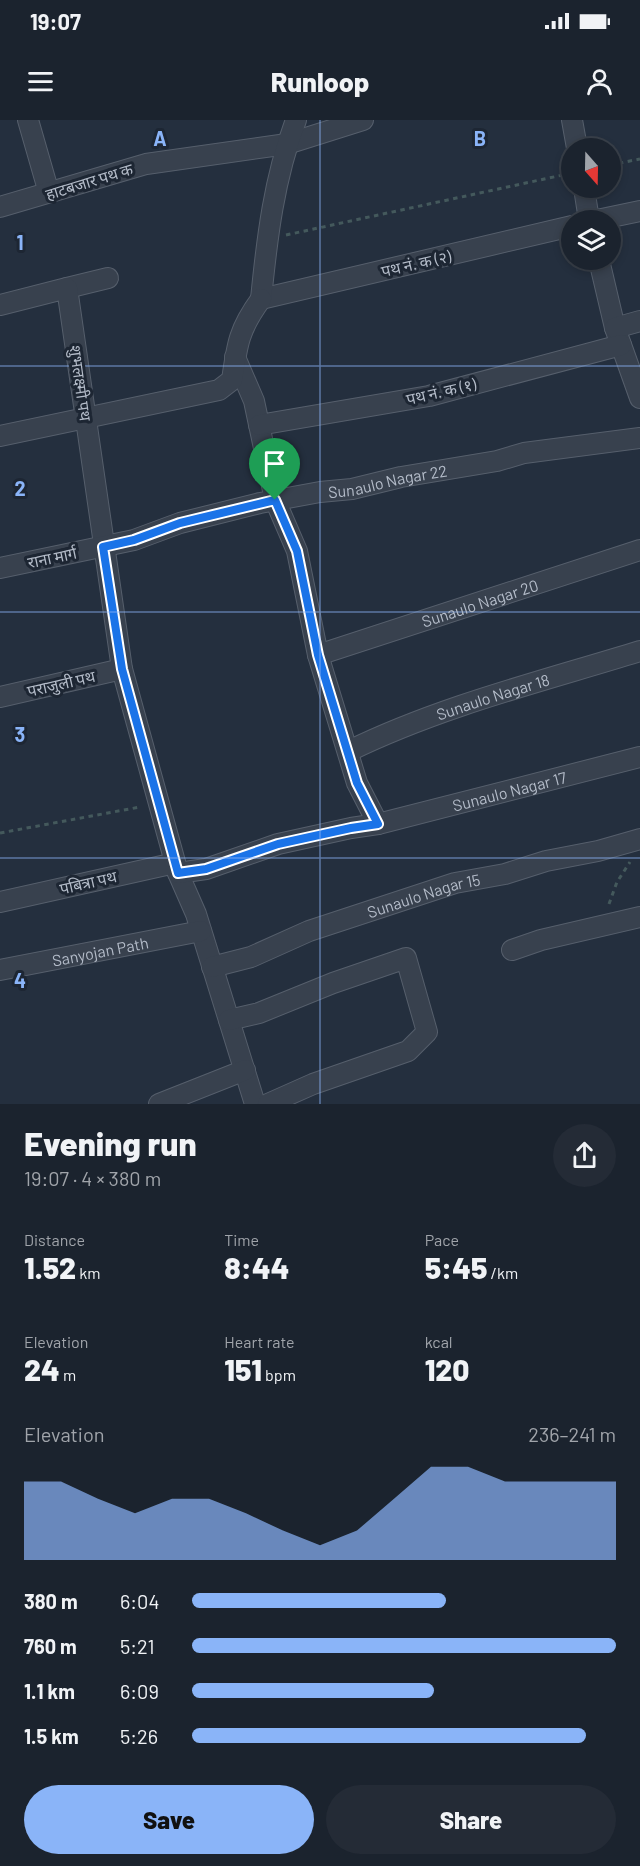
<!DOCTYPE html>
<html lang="en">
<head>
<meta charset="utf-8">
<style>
  body { margin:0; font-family:Barlow,"Noto Sans Devanagari",sans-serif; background:#242b36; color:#f1f3f6; height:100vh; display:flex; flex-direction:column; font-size:22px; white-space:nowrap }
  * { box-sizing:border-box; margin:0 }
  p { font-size:20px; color:#a0a4aa }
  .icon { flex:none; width:33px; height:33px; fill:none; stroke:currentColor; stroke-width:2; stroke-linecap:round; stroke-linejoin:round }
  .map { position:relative; height:984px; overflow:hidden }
  .details { display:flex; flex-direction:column; background:#1b232e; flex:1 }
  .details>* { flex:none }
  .needle { width:39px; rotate:160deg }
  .controls { position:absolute; left:561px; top:18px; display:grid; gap:12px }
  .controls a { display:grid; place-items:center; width:60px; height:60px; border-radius:50%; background:#1b232e; box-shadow:0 3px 9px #0003,0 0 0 2px #39404a; font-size:30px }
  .pin { position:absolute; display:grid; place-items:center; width:51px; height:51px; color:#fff; margin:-62px -26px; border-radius:50% 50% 50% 0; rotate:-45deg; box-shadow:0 0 6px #0007 }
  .pin .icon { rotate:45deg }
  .round { display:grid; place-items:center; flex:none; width:63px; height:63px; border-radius:32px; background:#242b36 }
  .head { display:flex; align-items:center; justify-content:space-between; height:102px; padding:0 24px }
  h1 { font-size:33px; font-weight:800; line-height:45px }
  .metrics { display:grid; grid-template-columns:repeat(3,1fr); gap:9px; height:102px; padding:6px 24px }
  .metrics div { display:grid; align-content:center }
  .metrics b { font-size:30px; font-weight:800 }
  .metrics small { font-size:16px; font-weight:400 }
  .metrics p { font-size:16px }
  .chart { height:168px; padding:12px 24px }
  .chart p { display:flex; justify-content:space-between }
  .chart svg { width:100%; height:108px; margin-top:6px; fill:#8ab4f8; opacity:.7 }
  .action { display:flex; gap:12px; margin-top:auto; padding:12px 24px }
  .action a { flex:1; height:69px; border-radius:36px; background:#8ab4f8; color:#111; font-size:24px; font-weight:800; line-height:69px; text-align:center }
  .action a+a { background:#242b36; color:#f1f3f6 }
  ul { padding:0 24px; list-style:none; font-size:20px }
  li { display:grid; grid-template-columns:96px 72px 1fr; align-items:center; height:45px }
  li i { height:15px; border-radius:8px; background:#8ab4f8 }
  .status { display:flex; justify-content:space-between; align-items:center; height:42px; padding:0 30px; background:#1b232e; direction:ltr }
  .status svg { height:16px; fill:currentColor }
  header { display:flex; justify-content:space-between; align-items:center; height:78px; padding:0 24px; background:#1b232e; font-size:27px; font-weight:800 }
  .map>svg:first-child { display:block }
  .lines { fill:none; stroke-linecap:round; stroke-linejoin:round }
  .street-casing { stroke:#565f6c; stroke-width:22 }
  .path { stroke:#44595c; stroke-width:3; stroke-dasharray:4.5 4.5; stroke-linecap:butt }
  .street { stroke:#38414e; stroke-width:20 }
  .route-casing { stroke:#fff; stroke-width:12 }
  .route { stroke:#1a73e8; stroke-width:8 }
  .grid { fill:none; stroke:#8ab4f8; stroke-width:1.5; stroke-opacity:0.55 }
  .labels { text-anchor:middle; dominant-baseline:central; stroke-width:6; stroke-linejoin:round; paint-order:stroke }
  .street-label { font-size:16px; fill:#b4bcc9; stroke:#1d2633 }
  .grid-label { font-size:20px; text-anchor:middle; font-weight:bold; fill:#8ab4f8; stroke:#1d2633; stroke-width:6; stroke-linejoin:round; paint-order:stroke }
</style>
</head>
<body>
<div class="status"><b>19:07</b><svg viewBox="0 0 49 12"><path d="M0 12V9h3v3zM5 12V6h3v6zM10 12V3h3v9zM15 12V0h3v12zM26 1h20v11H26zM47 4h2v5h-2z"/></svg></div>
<header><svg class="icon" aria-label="menu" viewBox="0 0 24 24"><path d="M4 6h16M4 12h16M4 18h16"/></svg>Runloop<svg class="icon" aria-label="person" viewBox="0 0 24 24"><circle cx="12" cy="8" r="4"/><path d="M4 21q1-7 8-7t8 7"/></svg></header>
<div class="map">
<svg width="640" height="984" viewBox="0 0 640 984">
  <rect width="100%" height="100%" fill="#242f3e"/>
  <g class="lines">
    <defs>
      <g id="street">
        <path d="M28 0 49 73"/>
        <path d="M572 0 577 28"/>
        <path d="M584 68 589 100"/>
        <path d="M0 87 146 44 287 24 363 0"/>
        <path d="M597 100 640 91"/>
        <path d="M599 140 615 208 640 278"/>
        <path d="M67 168 108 158"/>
        <path d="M261 179 572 106"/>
        <path d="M261 179C267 118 274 58 296 0"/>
        <path d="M0 185 67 168 122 549 178 753 196 794 255 984"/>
        <path d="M615 208 640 201"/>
        <path d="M235 237 254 281 275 380 297 431 318 535 357 663 378 704"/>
        <path d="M259 305 429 276 621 225"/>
        <path d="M0 316 219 270 232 260C237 224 239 209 261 179"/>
        <path id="s1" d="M0 448 134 420 180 403 260 383 320 372 352 369 401 357 497 341 524 333 640 318"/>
        <path id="s2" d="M318 535 640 430"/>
        <path d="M0 577 122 549"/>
        <path id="s3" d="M349 631C441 586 543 561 640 531"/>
        <path id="s4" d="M178 753 206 749 278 724 351 708 378 704 640 637"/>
        <path d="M0 782 175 743"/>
        <path d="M512 830 541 820 640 797"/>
        <path id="s5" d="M212 847 251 837 309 811 455 763 505 754 546 741 598 731 640 719"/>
        <path id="s6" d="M0 850 201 811"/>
        <path d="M229 900 259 893 333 863 406 838 427 912 408 931 313 964 268 984"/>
        <path d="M159 984 245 950"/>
      </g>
    </defs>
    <!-- street casing -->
    <use href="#street" class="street-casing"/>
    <!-- path -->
    <path class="path" d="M610 45 640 39
      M286 115 572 53
      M0 713 140 687
      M609 784 617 762 630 742"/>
    <!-- street -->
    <use href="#street" class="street"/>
  </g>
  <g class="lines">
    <defs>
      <path id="route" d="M275 380 297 431 318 535 357 663 378 704 351 708 278 724 206 749 178 753 122 549 103 427 134 420 180 403Z"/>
    </defs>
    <!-- route casing -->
    <use href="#route" class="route-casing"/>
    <!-- route -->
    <use href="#route" class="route"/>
  </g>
  <!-- grid -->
  <path class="grid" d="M320 0V984M0 246H640M0 492H640M0 738H640"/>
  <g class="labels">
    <!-- street labels -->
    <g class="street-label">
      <text transform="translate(89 61) rotate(-17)">हाटबजार पथ क</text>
      <text transform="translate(416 143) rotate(-13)">पथ नं. क (२)</text>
      <text transform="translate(81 263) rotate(82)">शुभलक्ष्मी पथ</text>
      <text transform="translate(441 271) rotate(-13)">पथ नं. क (१)</text>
      <text stroke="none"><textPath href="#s1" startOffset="398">Sunaulo Nagar 22</textPath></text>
      <text transform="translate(52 437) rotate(-12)">राना मार्ग</text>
      <text stroke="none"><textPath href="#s2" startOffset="170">Sunaulo Nagar 20</textPath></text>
      <text transform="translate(61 563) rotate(-13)">पराजुली पथ</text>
      <text stroke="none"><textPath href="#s3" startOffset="154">Sunaulo Nagar 18</textPath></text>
      <text stroke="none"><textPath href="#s4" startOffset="342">Sunaulo Nagar 17</textPath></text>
      <text transform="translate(88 762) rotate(-13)">पबित्रा पथ</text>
      <text stroke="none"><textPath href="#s5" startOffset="224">Sunaulo Nagar 15</textPath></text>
      <text stroke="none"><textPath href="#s6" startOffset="102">Sanyojan Path</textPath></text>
    </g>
  </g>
  <g class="grid-label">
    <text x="160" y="26">A</text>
    <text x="480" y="26">B</text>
    <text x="20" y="130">1</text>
    <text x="20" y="376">2</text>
    <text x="20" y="622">3</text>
    <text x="20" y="868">4</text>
  </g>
</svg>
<div class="controls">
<a><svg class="needle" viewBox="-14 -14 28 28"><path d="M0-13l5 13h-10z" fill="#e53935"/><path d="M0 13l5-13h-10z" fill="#a0a4aa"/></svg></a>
<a><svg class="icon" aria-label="layers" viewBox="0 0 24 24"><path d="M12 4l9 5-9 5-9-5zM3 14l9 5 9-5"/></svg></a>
</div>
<div class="pin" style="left:275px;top:380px;background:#1e9e55"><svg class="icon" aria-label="arrive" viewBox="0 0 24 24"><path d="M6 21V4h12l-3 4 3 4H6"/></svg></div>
</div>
<section class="details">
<div class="head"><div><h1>Evening run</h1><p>19:07 · 4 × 380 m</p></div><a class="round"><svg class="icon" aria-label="share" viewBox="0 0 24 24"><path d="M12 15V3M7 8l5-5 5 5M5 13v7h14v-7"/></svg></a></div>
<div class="metrics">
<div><p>Distance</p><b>1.52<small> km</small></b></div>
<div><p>Time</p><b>8:44</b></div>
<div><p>Pace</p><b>5:45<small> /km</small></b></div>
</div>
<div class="metrics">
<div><p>Elevation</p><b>24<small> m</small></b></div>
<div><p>Heart rate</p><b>151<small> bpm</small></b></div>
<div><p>kcal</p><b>120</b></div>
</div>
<div class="chart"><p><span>Elevation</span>236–241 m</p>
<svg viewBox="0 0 160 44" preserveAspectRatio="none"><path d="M0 44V12L10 12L20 19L30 25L40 19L50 19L60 25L70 32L80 38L90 32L100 19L110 6L120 6L130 12L140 12L150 12L160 12V44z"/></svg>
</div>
<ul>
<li><b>380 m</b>6:04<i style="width:60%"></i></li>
<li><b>760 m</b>5:21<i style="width:100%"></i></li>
<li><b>1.1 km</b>6:09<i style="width:57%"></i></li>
<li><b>1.5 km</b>5:26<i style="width:93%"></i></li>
</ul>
<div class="action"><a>Save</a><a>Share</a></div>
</section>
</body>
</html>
